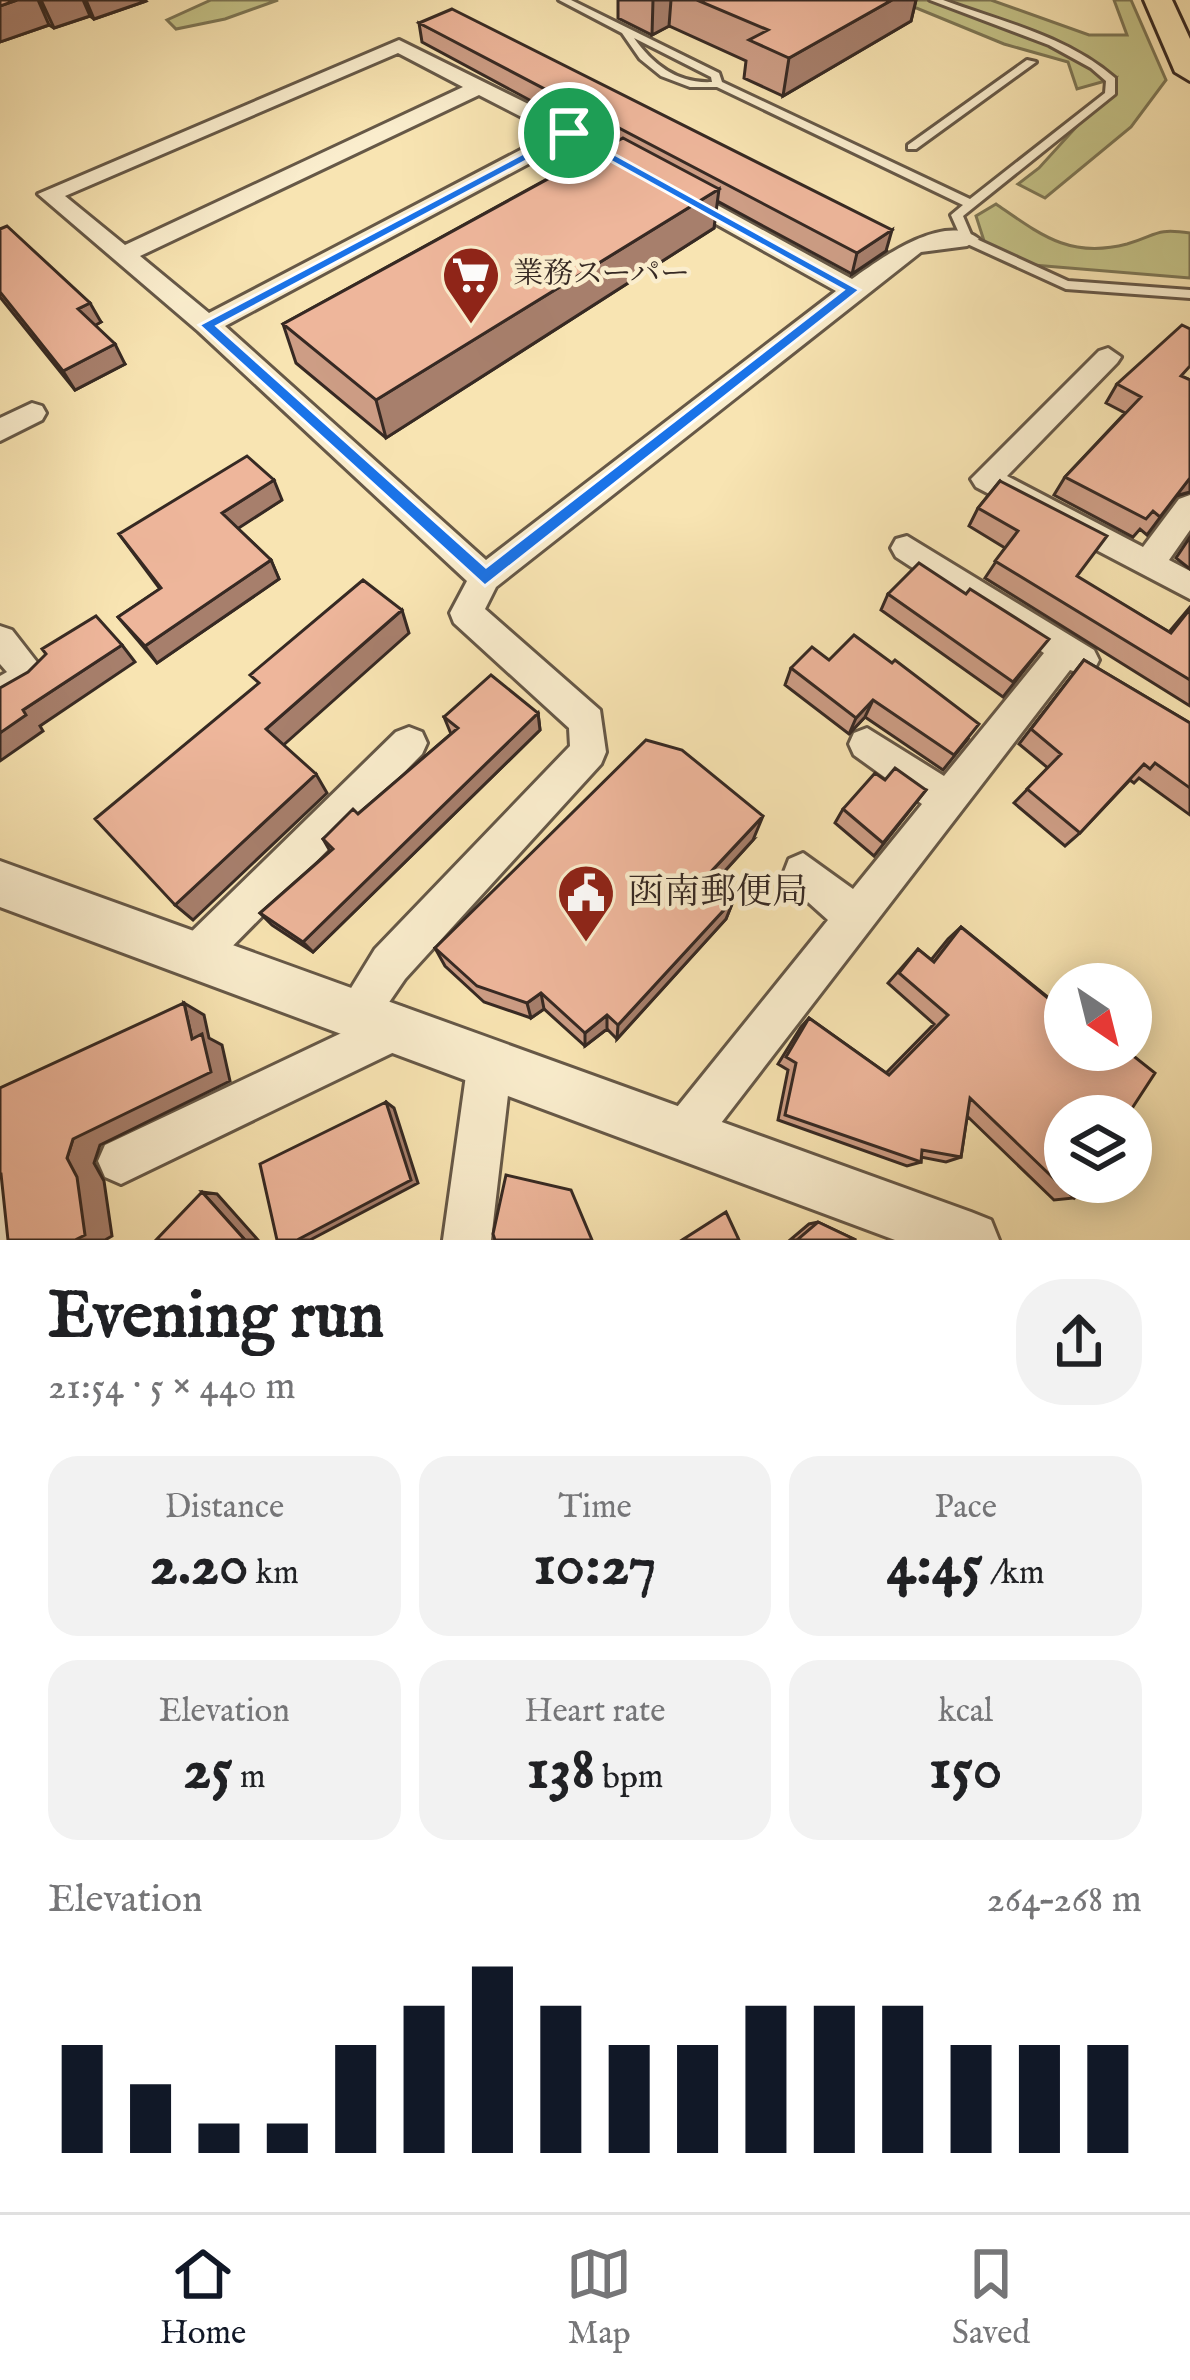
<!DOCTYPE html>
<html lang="en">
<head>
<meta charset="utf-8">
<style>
  body { margin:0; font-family:"IM FELL English","Noto Serif JP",serif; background:#f2f2f2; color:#202124; height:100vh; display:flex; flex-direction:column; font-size:45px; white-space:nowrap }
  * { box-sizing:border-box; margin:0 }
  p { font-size:39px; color:#757577 }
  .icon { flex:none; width:66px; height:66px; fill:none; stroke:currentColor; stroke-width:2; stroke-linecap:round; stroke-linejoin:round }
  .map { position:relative; height:1240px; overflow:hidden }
  .panel { display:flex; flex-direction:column; background:#fff; flex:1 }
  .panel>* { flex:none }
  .needle { width:78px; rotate:145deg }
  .tools { position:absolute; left:1044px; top:963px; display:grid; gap:24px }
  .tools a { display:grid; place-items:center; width:108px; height:108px; border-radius:50%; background:#fff; box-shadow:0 6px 30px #0003; font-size:60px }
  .pin { position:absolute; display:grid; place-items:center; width:102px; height:102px; color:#fff; margin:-51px; border:6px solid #fff; border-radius:50%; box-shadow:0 3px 12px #0007 }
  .round { display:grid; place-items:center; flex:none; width:126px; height:126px; border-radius:48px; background:#f2f2f2 }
  .head { display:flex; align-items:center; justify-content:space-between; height:204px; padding:0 48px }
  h1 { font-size:66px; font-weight:800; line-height:90px }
  .figures { display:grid; grid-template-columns:repeat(3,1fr); gap:18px; height:204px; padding:12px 48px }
  .figures div { display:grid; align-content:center; border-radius:30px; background:#f2f2f2; text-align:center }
  .figures b { font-size:60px; font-weight:800 }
  .figures small { font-size:33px; font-weight:400 }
  .figures p { font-size:33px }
  .chart { height:336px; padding:24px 48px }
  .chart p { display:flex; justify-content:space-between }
  .chart svg { width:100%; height:216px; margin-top:12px; stroke:#111827; stroke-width:6 }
  .tab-bar { display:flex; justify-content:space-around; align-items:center; height:168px; border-top:3px solid #e0e0e0; background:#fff; font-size:33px; color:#757577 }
  .tab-bar a { display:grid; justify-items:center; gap:6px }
  .tab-bar .current { color:#111827 }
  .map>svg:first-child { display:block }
  .green { fill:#c4c287; stroke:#7d7655; stroke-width:3 }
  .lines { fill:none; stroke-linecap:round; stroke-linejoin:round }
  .service-casing { stroke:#665847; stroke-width:6 }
  .minor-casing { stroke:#665847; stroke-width:6 }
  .tertiary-casing { stroke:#665847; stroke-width:6 }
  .primary-casing { stroke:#362923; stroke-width:6 }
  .service { fill:#faedcd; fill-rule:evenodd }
  .minor { fill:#faedcd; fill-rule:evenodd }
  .tertiary { fill:#faedcd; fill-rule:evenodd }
  .primary { fill:#f8e4b2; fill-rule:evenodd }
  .wall { fill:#cd9d85; stroke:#362923; stroke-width:3 }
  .shaded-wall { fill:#a77f6c; stroke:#362923; stroke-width:3 }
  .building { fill:#eeb69b; stroke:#362923; stroke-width:3 }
  .route { fill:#1a73e8; stroke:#fff; stroke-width:3; fill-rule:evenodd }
  .labels { text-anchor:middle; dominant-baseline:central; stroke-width:9; stroke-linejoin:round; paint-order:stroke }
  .far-poi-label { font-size:30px; fill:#362923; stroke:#faedcd; text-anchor:start }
  .poi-label { font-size:36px; fill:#362923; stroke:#faedcd; text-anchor:start }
</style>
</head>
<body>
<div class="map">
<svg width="1190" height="1240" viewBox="0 0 1190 1240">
  <rect width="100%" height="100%" fill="#f8e4b2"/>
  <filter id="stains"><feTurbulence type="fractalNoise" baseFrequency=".00167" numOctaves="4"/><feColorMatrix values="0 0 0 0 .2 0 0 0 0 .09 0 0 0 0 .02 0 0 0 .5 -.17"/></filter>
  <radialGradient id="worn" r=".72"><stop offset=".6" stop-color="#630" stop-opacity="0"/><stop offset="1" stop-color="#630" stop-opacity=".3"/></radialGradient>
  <!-- green -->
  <path class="green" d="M211 0H278L225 19 176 29 167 20Z
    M897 0H991L1089 35H1127L1114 0H1131L1166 80 1131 127 1045 198 1018 184 1039 168 1109 91 1116 78 1077 89 1068 62 1004 44Z
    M996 204C1041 235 1070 259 1127 244 1158 235 1154 228 1190 233V278L1033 265 985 244 976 216Z"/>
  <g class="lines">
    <defs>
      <path id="service" d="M559 0H571L719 73 722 82 970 199 1105 93 1106 81 1091 68 1049 45 930 0H943C1003 22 1066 36 1115 78V94L963 216 972 237 1068 281 1190 290V298L1066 289 963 242 951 215 963 205 717 87H690L661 76 640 59 622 33ZM634 38 711 77 712 82C678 84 653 65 634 38Z
        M1027 60 1036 62 916 149H908V145Z
        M0 1166 8 1170 12 1178 18 1240H0Z"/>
      <path id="minor" d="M399 40 577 128 852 279C880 259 945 211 979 239L967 246 921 252 496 587 485 609 600 710 606 752 601 764 405 979 381 1014 400 1006 415 1012 421 1027 415 1042 121 1184 105 1177 98 1161 105 1145 350 1029 343 1026 337 1011 375 949 570 746 569 728 454 623 450 613 467 581 198 331 38 194ZM398 53 463 87 125 245 65 196ZM479 95 553 133 209 313 140 256ZM569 142 836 291 486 560 225 326Z
        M1108 348 1121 357 1117 363 1007 476 1143 547 1179 499 1190 495V530L1169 560 1190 571V599L976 487 971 479 1099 351Z
        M32 403 42 406 46 413 42 420 0 441V418Z
        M907 536 1094 650 1099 660 1094 670 1082 674 1070 670 701 1149 685 1156 669 1149 662 1133 669 1117 828 920 789 885 784 872 789 859 803 853 853 889 922 804 854 755 849 744 854 733 867 728 944 776 1044 653 896 557 891 548 896 539Z
        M0 626 12 630 47 675 42 685 0 710V676L7 672 0 664Z
        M409 727 422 732 427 743 422 754 211 968 197 974 183 968 177 954 183 940 396 732Z
        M490 1039 505 1046 512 1061 491 1240H443L468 1061 475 1046Z"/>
      <path id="tertiary" d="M0 861 971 1212 991 1220 999 1240H895L0 907Z"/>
      <path id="primary" d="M1144 0H1172L1190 39V81L1175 72Z"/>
    </defs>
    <!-- service casing -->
    <use href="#service" class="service-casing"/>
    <!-- minor casing -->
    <use href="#minor" class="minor-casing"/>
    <!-- tertiary casing -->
    <use href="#tertiary" class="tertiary-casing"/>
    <!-- primary casing -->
    <use href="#primary" class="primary-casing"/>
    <!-- service -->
    <use href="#service" class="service"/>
    <!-- minor -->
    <use href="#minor" class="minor"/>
    <!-- tertiary -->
    <use href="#tertiary" class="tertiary"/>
    <!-- primary -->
    <use href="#primary" class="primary"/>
  </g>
  <!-- wall -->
  <path class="wall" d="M0 0 146 1 94 19 90 16 54 28 49 25 0 42Z
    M618 0H916L911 21 783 96 744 78 746 61 669 26 652 35 618 18Z
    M419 23 886 251 852 274 717 201 714 228 386 438 296 363 283 324 611 144 422 42Z
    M0 229 101 322 95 325 125 364 75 390 0 297Z
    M1184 377 1190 380V492L1176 496 1147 535 1140 529 1133 537 1054 495 1065 477 1125 413 1106 403 1117 384Z
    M1000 481 1077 577 1169 632 1190 607V706L985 578 1005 548 969 526 978 508Z
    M282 500 237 528 271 560 279 579 157 663 118 617 160 589 119 534Z
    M1190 537V569L1176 558Z
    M888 594 1037 654 1003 697 881 610Z
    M829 660 968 739 943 770 865 717 849 734 785 685 791 668Z
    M1084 660 1190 723V815L1139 778 1134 783 1130 780 1080 833 1065 846 1014 803 1048 768 1019 744Z
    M538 713 540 730 313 952 272 925 260 913 330 851 323 839 358 814 451 734 444 717Z
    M885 780 926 790 874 856 835 823 843 809Z
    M753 840 715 882 734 899 726 919 617 1039 607 1029 585 1046 544 1009 531 1018 484 1002 445 966 435 948Z
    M961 927 1065 1011V1050L1074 1198 1054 1200 967 1116 961 1157 946 1162 921 1157V1162L907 1166 778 1120 788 1070 778 1064 801 1027 809 1018 886 1073 934 1024 888 983 918 949 931 960 948 939Z
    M818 1222 856 1240H790L809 1224Z"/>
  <!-- shaded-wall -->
  <path class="shaded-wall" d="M17 0H38L49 25 0 42V6Z
    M41 0H83L90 16 54 28Z
    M86 0H145L146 1 94 19Z
    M653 0H671L669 26 652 35Z
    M892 0H916L911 21 783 96 789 58Z
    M719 189 714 228 386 438 376 400Z
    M892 230 886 251 852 274 857 253Z
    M90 303 101 322 89 329 78 309Z
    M115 344 125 364 75 390 63 371Z
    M1190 478V492L1175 496Z
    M274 480 282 500 231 533 222 513Z
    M271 560 279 579 157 663 145 646Z
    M402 610 409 633 279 749 266 729Z
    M122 645 135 662 40 726 43 731 0 761V733L23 710Z
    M873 700 865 717 849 734 856 718Z
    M538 713 540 730 313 952 303 942Z
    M316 774 327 793 193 920 175 905Z
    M763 816 753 840 701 897 707 876Z
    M734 899 726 919 617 1039 618 1025Z
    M541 993 544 1009 531 1018 527 1003Z
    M184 1003 204 1015 209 1038 222 1045 230 1081 100 1145 94 1163 104 1181 112 1236 105 1240H75L67 1158 73 1139 192 1039Z
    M607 1015V1029L585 1046V1033Z
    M386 1102 394 1108 418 1183 310 1240H297Z
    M202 1192 217 1194 258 1240H245Z"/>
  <!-- building -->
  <path class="building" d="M0 0H17L0 6Z
    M697 0H892L789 58 749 40 768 30Z
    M452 9 892 230 857 253 419 23Z
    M623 138 719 189 376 400 283 324Z
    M7 226 90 303 78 309 115 344 63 371 0 292V229Z
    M1182 325 1190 329V366L1181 376 1190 380V478L1160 517 1153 511 1146 519 1065 477 1141 397 1117 384Z
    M247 456 274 480 222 513 271 560 145 646 118 617 161 588 119 534Z
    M1000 481 1107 536 1077 576 1171 633 1190 609V680L995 561 1018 531 978 508Z
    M919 563 966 594 970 589 1049 639 1013 682 888 594Z
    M363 580 402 610 266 729 316 774 175 905 95 819 259 683 250 675Z
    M96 616 122 645 23 710 26 715 0 733V688L28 672 46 654 42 649Z
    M854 635 892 663 895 660 979 724 954 755 873 700 856 718 791 668 812 647 829 660Z
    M1084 660 1190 723V788L1155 763 1150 769 1144 764 1080 833 1027 789 1061 754 1031 729Z
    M491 675 538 713 303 942 260 913 333 849 323 839 353 809 358 814 458 728 444 717Z
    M646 740 682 750 763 816 707 876 734 899 618 1025 607 1015 585 1033 541 993 527 1003 477 986 435 948Z
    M895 768 926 790 883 843 843 809 875 773 885 780Z
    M961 927 1065 1012V1050H1126L1155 1073 1127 1116H1065V1182H1084L1074 1198 970 1098 961 1157 922 1150 921 1162 785 1115 796 1063 786 1057 809 1018 889 1075 948 1015 899 973 918 949 934 962Z
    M184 1003 192 1039 202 1034 211 1072 73 1139 67 1158 77 1177 85 1235 75 1240H8L1 1174H0V1088Z
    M386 1102 411 1180 297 1240H277L260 1164Z
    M506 1175 571 1190 592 1240H495L493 1234Z
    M202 1192 245 1240H156Z
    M726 1212 739 1240H682Z
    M818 1222 856 1240H797Z"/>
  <!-- route -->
  <path class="route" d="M569 129 860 290 485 586 199 325ZM569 138 843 290 486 567 217 326Z"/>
  <!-- icons -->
  <defs>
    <symbol id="supermarket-pin" viewBox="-11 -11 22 30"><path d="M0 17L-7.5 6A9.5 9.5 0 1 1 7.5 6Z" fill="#8f2418" stroke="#faedcd"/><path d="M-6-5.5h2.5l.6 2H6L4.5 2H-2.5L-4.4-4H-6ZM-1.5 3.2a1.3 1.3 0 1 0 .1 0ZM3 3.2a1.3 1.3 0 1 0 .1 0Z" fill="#fff"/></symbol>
    <symbol id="civic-pin" viewBox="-11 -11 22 30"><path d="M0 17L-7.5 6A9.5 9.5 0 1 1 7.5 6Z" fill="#8f2418" stroke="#faedcd"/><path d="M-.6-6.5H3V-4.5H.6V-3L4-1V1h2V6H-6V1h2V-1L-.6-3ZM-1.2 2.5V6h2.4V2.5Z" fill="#fff"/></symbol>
  </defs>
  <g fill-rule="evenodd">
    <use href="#supermarket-pin" x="438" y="242" width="66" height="90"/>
    <use href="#civic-pin" x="553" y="860" width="66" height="90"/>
  </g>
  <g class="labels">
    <!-- far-poi labels -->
    <g class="far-poi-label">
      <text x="513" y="275">業務スーパー</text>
    </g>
    <!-- poi labels -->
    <g class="poi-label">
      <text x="628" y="893">函南郵便局</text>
    </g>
  </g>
  <rect width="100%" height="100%" filter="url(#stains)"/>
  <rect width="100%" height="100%" fill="url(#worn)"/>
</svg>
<div class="tools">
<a><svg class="needle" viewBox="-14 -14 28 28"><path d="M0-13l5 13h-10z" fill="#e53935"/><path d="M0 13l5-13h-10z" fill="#757577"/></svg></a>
<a><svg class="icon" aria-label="layers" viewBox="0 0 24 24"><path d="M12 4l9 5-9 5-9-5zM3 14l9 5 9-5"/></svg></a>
</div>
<div class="pin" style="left:569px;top:133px;background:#1e9e55"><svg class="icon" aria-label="arrive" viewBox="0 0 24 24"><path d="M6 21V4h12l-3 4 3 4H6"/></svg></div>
</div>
<section class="panel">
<div class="head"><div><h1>Evening run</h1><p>21:54 · 5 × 440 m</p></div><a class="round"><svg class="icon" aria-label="share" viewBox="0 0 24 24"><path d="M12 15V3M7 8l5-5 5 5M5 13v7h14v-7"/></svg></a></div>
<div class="figures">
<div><p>Distance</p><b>2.20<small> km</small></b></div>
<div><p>Time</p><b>10:27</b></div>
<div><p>Pace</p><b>4:45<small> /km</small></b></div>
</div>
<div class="figures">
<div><p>Elevation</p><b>25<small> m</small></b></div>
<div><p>Heart rate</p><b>138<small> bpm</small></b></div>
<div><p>kcal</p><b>150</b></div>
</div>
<div class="chart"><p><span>Elevation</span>264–268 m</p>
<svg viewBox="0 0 160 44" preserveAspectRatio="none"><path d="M5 44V22M15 44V30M25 44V38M35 44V38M45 44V22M55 44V14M65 44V6M75 44V14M85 44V22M95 44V22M105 44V14M115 44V14M125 44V14M135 44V22M145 44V22M155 44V22"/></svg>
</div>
</section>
<nav class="tab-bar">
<a class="current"><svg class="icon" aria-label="home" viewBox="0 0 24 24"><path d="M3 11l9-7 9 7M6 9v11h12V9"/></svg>Home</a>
<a><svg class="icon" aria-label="map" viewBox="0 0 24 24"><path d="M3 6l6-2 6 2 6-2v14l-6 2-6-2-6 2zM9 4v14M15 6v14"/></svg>Map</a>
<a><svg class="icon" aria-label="saved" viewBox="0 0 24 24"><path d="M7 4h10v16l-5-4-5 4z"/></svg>Saved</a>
</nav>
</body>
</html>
